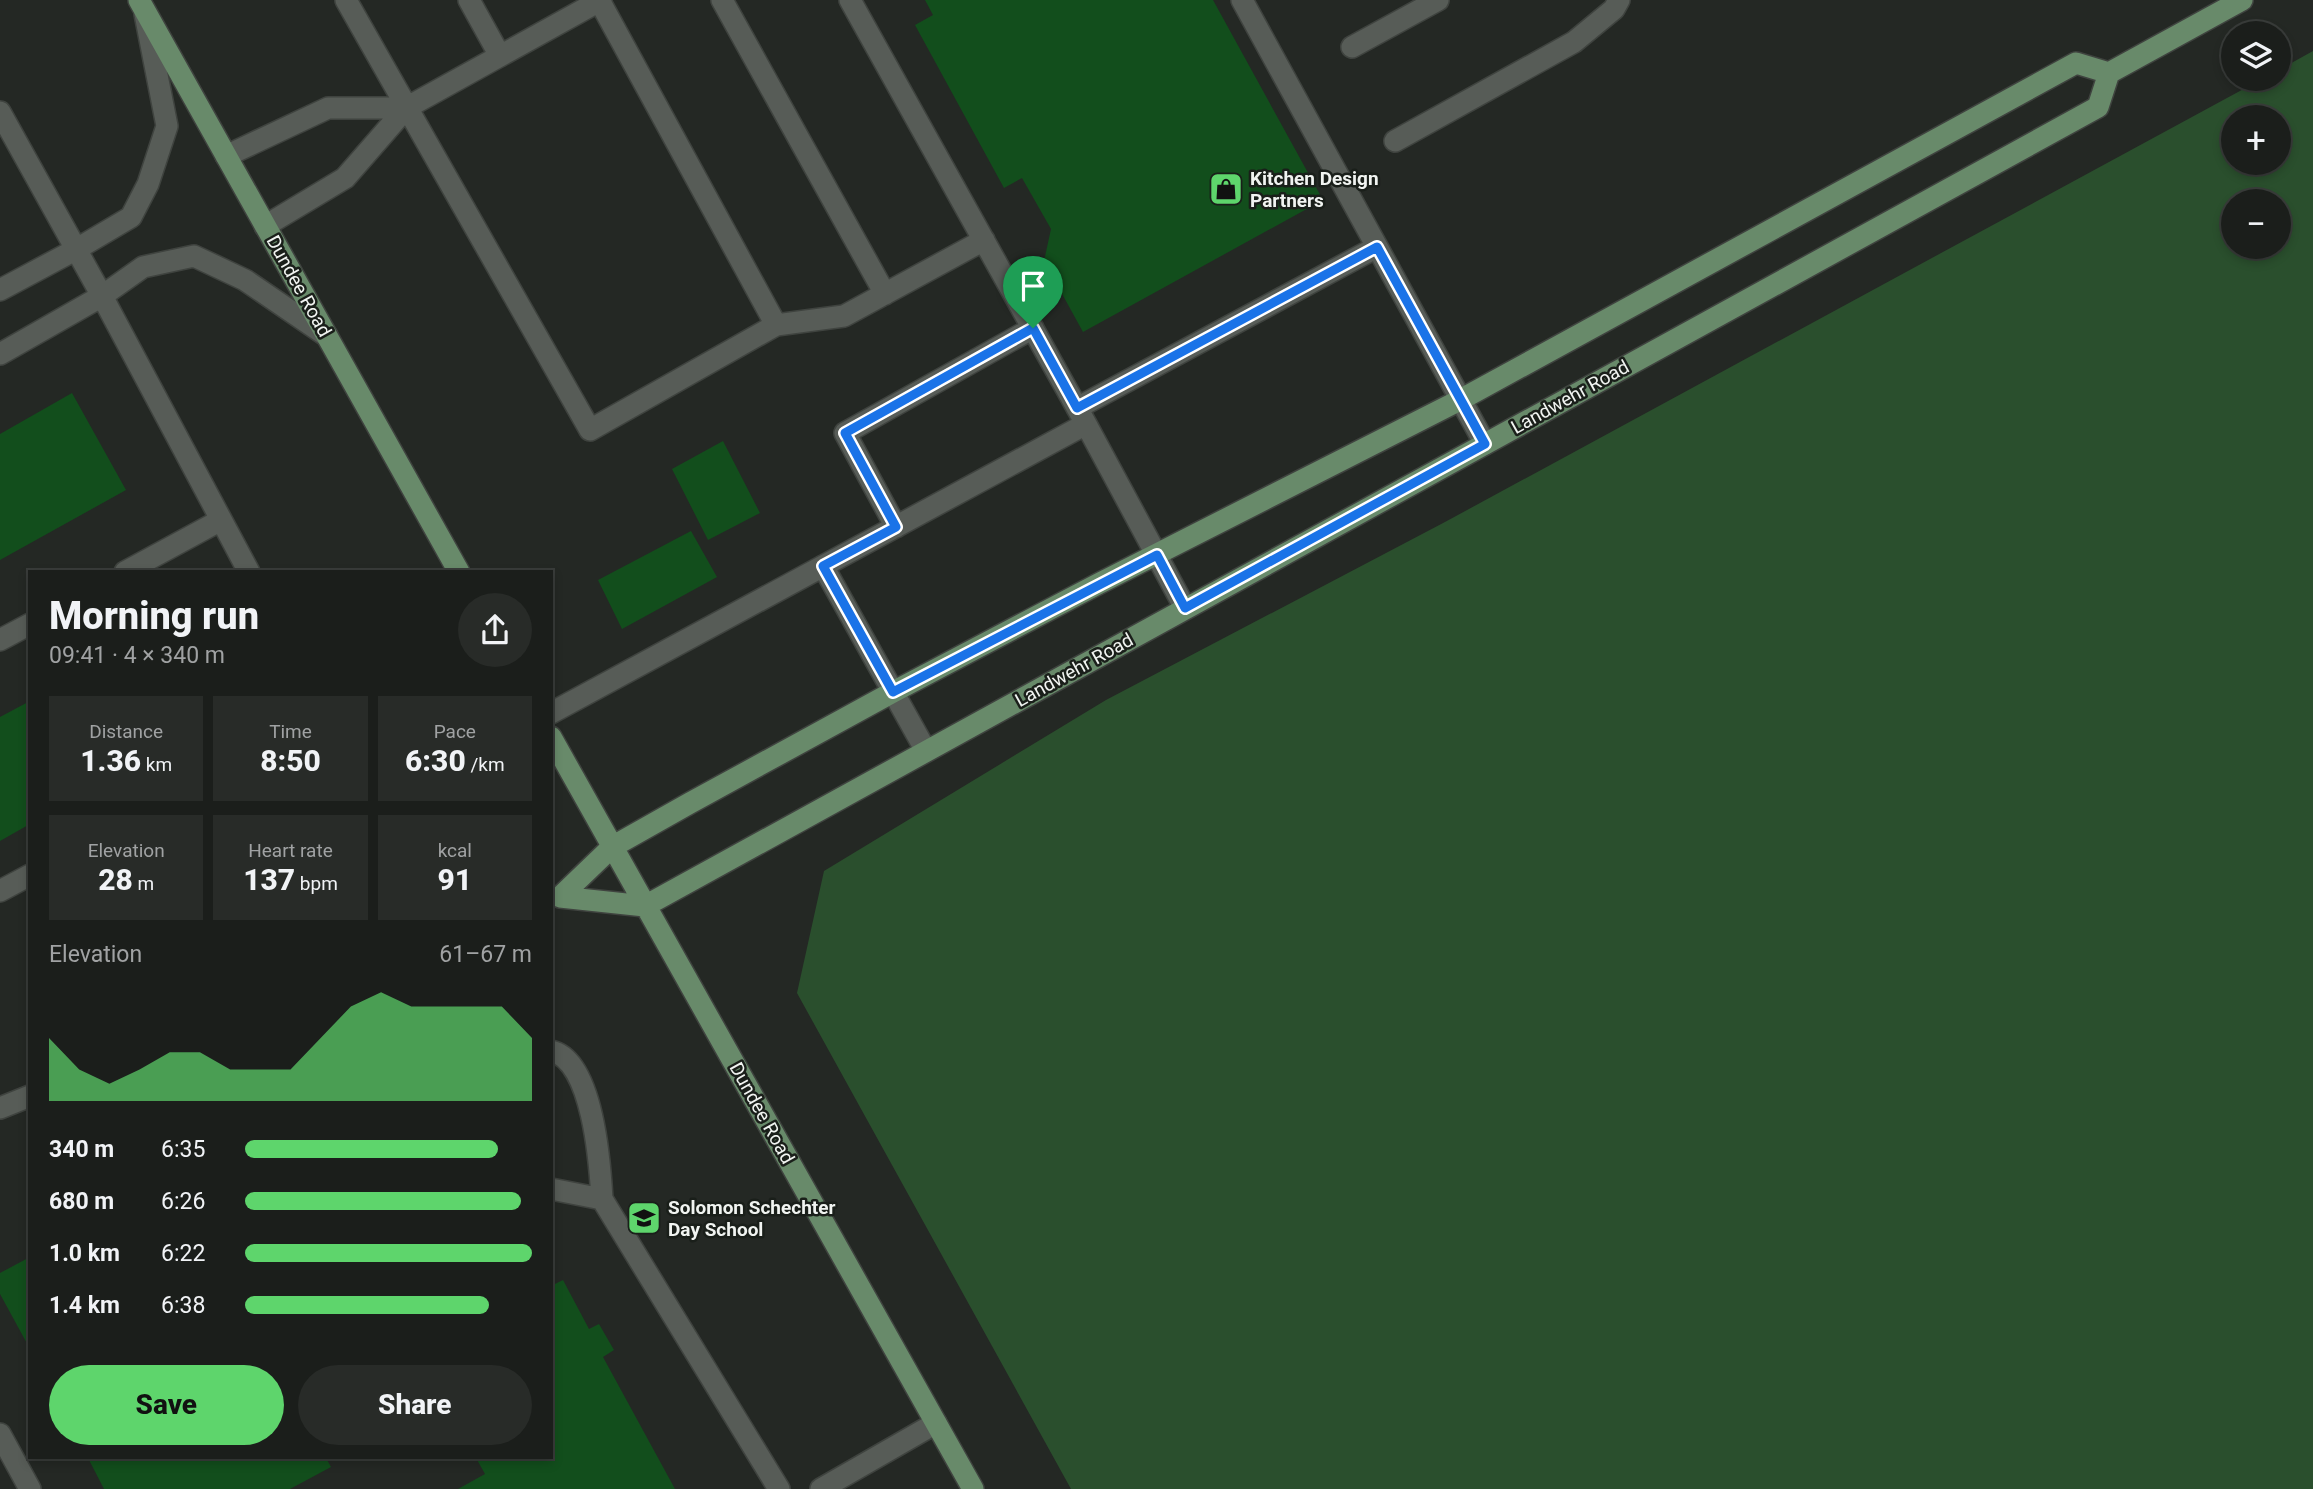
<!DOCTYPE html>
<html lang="en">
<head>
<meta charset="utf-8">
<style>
  body { margin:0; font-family:Roboto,sans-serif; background:#282b28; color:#f1f3f6; height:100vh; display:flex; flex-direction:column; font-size:26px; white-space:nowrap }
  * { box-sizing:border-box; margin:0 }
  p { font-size:23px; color:#a0a2a3 }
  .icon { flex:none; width:38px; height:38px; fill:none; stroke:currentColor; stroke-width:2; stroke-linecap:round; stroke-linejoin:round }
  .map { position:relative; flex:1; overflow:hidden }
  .drawer { position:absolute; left:28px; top:570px; width:525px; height:889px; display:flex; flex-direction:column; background:#1b1e1b; border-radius:0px; box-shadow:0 4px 10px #0003,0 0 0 2px #393c3a }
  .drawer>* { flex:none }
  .controls { position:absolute; left:2221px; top:21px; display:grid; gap:14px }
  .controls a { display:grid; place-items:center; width:70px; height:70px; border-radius:50%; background:#1b1e1b; box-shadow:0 4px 10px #0003,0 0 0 2px #393c3a; font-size:35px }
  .pin { position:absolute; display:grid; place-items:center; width:60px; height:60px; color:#fff; margin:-72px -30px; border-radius:50% 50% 50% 0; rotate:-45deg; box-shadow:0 0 7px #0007 }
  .pin .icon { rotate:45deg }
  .round { display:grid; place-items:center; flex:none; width:74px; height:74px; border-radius:37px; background:#282b28 }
  .headline { display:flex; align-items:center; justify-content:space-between; height:119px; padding:0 21px }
  h1 { font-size:38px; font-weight:800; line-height:52px }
  .stats { display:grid; grid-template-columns:repeat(3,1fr); gap:10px; height:119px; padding:7px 21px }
  .stats div { display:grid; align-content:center; border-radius:0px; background:#282b28; text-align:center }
  .stats b { font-size:30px; font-weight:800 }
  .stats small { font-size:19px; font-weight:400 }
  .stats p { font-size:19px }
  .chart { height:196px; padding:14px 21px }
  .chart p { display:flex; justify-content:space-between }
  .chart svg { width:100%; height:126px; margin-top:7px; fill:#5ed56c; opacity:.7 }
  .button { display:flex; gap:14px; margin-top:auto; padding:14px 21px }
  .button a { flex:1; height:80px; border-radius:42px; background:#5ed56c; color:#111; font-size:28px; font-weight:800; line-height:80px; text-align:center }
  .button a+a { background:#282b28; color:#f1f3f6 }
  ul { padding:0 21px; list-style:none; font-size:23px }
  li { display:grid; grid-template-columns:112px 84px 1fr; align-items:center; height:52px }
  li i { height:18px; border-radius:9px; background:#5ed56c }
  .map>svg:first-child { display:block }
  .green { fill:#2a4f2d; fill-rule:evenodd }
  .building { fill:#124e1c }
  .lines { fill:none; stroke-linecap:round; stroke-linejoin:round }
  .minor-casing { stroke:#3f433f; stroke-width:24 }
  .major-casing { stroke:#3f433f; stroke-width:24 }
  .minor { stroke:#575c57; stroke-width:21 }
  .major { stroke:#688a6a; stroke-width:21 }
  .route-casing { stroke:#fff; stroke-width:14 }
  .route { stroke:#1a73e8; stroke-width:9 }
  .labels { text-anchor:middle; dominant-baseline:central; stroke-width:5; stroke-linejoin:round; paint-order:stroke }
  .poi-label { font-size:19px; font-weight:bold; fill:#f1f4f1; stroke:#1a1f1a; text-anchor:start }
  .street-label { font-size:19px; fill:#f1f4f1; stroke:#1a1f1a }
</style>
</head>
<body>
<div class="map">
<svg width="2313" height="1489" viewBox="0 0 2313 1489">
  <rect width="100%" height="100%" fill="#242824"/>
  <!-- green -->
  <path class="green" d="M2313 51V1489H1071L797 993 824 871 1106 700 1445 522 2262 79H2278L2279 70ZM2233 117H2278V163H2233ZM2233 201H2278V247H2233Z"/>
  <!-- building -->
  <path class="building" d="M925 0H1213L1323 200 1083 332 1044 261 1051 229 1022 178 1004 188 915 25 933 15Z
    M72 393 126 490 0 560V434Z
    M723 441 760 513 708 540 672 469Z
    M691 531 717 577 622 629 598 580Z
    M30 701V824L0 841V717Z
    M30 1257V1349L0 1294V1273Z
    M563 1280 589 1329 599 1324 614 1350 603 1357 675 1489H458L485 1474 476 1458H551V1286Z
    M88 1458H326L331 1467 290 1489H104Z"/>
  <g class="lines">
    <defs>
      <path id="minor" d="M346 0 590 430 776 325 844 316 984 240
        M469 0 500 56
        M599 0 776 325
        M722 0 885 294
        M850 0 1086 424 1185 608
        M1242 0 1485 444
        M1352 47 1438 0
        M0 112 102 296 249 572
        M1395 141 1574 42 1614 9 1619 0
        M226 156 328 108H406
        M265 226 345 178 406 108 601 0
        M0 290 75 250 131 217 148 184 167 126 145 14
        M0 354 102 296 143 267 194 256 245 280 327 336
        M1077 408 1377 247
        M896 527 845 433 1033 328
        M823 566 926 751
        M125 572 221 520
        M0 640 30 624
        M551 713 1086 424
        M0 891 30 875
        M551 1051C593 1060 600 1164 602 1199L779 1489
        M0 1108 30 1096
        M551 1189 602 1199
        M0 1434 30 1489
        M821 1489 936 1423"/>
      <path id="major" d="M139 0 459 572
        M2076 63 2109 73 2098 107 645 906 560 897 612 847 690 803 893 692 1098 584 1460 400Z
        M2109 73 2242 0
        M551 737 973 1489"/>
    </defs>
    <!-- minor casing -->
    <use href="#minor" class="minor-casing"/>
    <!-- major casing -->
    <use href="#major" class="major-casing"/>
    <!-- minor -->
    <use href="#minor" class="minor"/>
    <!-- major -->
    <use href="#major" class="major"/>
  </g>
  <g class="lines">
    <defs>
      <path id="route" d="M1377 247 1485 444 1185 608 1157 555 893 692 823 566 896 527 845 433 1033 328 1077 408Z"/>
    </defs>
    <!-- route casing -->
    <use href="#route" class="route-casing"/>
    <!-- route -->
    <use href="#route" class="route"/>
  </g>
  <!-- icons -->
  <defs>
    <symbol id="shop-square" viewBox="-11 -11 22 22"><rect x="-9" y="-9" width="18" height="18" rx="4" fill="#5ed56c" stroke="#1a1f1a"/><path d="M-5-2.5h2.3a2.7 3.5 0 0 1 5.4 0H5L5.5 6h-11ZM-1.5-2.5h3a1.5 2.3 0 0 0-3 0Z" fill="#111"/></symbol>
    <symbol id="school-square" viewBox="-11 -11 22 22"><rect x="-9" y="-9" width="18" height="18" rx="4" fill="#5ed56c" stroke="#1a1f1a"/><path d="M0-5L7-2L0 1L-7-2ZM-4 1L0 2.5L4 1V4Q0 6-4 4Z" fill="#111"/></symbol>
  </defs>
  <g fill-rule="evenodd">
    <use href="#shop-square" x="1207" y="170" width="38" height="38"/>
    <use href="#school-square" x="625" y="1199" width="38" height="38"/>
  </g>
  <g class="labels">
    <!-- poi labels -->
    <g class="poi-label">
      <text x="1250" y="178">Kitchen Design<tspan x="1250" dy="22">Partners</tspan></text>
      <text x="668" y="1207">Solomon Schechter<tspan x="668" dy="22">Day School</tspan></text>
    </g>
    <!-- street labels -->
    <g class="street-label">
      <text transform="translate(299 286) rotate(61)">Dundee Road</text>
      <text transform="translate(1570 397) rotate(-29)">Landwehr Road</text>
      <text transform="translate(1074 670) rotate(-29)">Landwehr Road</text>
      <text transform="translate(762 1113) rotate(61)">Dundee Road</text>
    </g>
  </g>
</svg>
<div class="controls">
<a><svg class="icon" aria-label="layers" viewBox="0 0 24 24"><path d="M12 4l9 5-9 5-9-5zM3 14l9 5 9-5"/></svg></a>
<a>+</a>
<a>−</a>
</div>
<div class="pin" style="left:1033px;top:328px;background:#1e9e55"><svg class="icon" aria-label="arrive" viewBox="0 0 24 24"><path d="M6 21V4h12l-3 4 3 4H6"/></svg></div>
<section class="drawer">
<div class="headline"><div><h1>Morning run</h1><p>09:41 · 4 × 340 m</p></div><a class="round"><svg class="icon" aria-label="share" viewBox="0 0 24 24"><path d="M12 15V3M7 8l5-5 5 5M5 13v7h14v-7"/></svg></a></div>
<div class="stats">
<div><p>Distance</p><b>1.36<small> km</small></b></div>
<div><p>Time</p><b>8:50</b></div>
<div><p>Pace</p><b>6:30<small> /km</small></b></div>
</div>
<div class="stats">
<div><p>Elevation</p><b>28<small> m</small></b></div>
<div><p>Heart rate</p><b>137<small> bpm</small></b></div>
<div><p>kcal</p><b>91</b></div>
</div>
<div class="chart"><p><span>Elevation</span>61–67 m</p>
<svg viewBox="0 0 160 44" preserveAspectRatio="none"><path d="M0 44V22L10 33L20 38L30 33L40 27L50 27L60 33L70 33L80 33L90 22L100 11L110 6L120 11L130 11L140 11L150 11L160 22V44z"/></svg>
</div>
<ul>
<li><b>340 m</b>6:35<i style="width:88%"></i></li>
<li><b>680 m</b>6:26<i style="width:96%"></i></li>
<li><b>1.0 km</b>6:22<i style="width:100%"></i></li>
<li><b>1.4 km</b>6:38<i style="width:85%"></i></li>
</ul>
<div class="button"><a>Save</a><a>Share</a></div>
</section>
</div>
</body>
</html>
